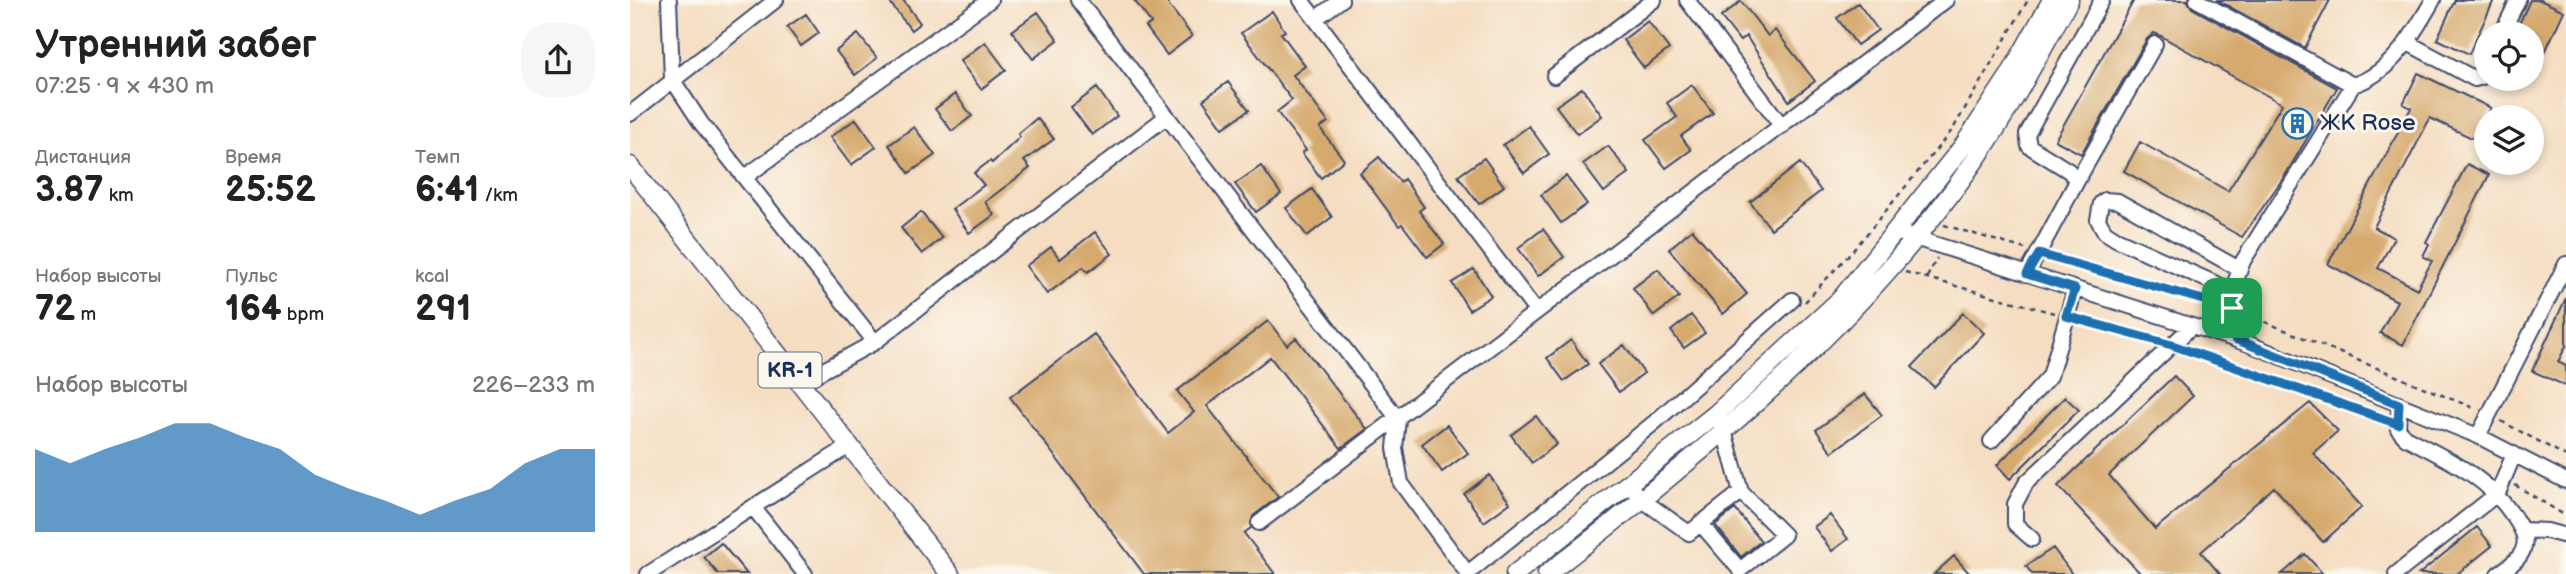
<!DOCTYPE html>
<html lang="ru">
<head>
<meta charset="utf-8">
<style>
  body { margin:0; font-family:"Balsamiq Sans",sans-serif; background:#f6f6f6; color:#222; height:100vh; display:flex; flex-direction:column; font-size:26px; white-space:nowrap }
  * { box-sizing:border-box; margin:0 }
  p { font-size:23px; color:#767676 }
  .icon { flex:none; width:38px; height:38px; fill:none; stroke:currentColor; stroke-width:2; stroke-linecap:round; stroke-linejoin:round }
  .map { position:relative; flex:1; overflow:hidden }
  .panel { display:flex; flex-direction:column; background:#fff; width:630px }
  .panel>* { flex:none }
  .tools { position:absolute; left:1844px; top:21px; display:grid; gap:14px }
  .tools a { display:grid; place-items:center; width:70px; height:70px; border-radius:50%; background:#fff; box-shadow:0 4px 10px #0003; font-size:35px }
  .pin { position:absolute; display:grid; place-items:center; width:60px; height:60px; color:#fff; margin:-30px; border-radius:14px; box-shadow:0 4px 10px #0006 }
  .round { display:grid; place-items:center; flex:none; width:74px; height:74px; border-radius:28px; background:#f6f6f6 }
  .overview { display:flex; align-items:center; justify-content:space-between; height:119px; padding:0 35px }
  h1 { font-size:38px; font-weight:800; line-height:52px }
  .metrics { display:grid; grid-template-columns:repeat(3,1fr); gap:10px; height:119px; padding:7px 35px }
  .metrics div { display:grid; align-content:center }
  .metrics b { font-size:35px; font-weight:800 }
  .metrics small { font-size:19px; font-weight:400 }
  .metrics p { font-size:19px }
  .chart { height:196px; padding:14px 35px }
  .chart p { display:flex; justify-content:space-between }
  .chart svg { width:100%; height:126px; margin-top:7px; fill:#1f6fb2; opacity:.7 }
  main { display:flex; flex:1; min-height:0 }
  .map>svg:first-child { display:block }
  .building { fill:#d6a96d }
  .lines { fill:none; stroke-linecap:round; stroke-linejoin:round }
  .minor-casing { stroke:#3c496d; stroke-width:18 }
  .major-casing { stroke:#3c496d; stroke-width:21 }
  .path { stroke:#3c496d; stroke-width:2.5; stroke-dasharray:5 5; stroke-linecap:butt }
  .minor { stroke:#fff; stroke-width:14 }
  .major { stroke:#fff; stroke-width:18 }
  .route-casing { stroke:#fff; stroke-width:14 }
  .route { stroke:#1f6fb2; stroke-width:9 }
  .labels { text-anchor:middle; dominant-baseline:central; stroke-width:6; stroke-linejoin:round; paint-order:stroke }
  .shield { fill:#fbf7ec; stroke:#5e6b89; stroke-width:2 }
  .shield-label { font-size:21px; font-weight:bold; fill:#1b2f5e }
  .poi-label { font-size:23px; fill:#1b2f5e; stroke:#fbf7ec; text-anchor:start }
</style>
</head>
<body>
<main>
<section class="panel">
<div class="overview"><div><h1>Утренний забег</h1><p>07:25 · 9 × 430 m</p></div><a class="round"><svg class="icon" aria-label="share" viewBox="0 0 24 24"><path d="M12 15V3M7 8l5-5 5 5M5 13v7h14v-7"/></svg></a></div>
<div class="metrics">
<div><p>Дистанция</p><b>3.87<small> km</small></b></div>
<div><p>Время</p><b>25:52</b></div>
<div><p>Темп</p><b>6:41<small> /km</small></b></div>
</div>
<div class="metrics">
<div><p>Набор высоты</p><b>72<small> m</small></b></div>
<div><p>Пульс</p><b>164<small> bpm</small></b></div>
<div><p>kcal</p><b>291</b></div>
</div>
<div class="chart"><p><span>Набор высоты</span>226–233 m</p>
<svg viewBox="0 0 160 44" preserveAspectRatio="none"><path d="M0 44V15L10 20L20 15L30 11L40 6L50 6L60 11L70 15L80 24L90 29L100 33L110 38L120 33L130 29L140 20L150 15L160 15V44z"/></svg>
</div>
</section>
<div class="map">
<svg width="1936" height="574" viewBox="0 0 1936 574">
  <rect width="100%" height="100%" fill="#fbf7ec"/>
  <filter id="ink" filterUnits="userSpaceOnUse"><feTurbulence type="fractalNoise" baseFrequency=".0143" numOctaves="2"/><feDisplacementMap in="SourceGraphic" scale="14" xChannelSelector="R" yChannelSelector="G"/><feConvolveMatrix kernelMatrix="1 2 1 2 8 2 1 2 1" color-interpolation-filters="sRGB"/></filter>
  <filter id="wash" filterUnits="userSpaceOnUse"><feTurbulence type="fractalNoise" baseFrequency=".00686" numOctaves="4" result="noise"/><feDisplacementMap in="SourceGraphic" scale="28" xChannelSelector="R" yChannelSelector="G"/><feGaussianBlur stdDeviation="1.57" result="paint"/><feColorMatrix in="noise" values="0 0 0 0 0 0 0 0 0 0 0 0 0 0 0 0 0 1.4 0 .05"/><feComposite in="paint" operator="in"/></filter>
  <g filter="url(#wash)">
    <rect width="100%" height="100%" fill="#f5ddc1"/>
    <g id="blocks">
      <!-- building -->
      <path class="building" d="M258 0H273L290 23 281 30Z
        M504 0H535L562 36 537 55 516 27 521 23Z
        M1504 0H1557L1562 8 1707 88 1654 177 1612 237 1494 171 1510 142 1598 191 1652 104 1529 35 1524 33 1517 39 1451 154 1425 140Z
        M1587 0H1700L1675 48Z
        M1825 0H1864L1839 54 1807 39Z
        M1900 0H1910L1934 11 1902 80V33H1885Z
        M1111 1 1138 36 1145 30 1185 81 1159 101 1116 36 1110 41 1091 17Z
        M1228 3 1248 30 1227 45 1207 18Z
        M642 11 655 31 651 33 675 66 663 75 698 122 690 128 714 160 691 178 672 153 676 150 647 112 662 100 611 33Z
        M408 12 428 40 403 59 382 31Z
        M176 14 189 33 171 46 157 27Z
        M1018 21 1039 49 1014 68 993 40Z
        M228 34 247 58 225 75 206 51Z
        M355 42 376 70 351 89 330 61Z
        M1788 73 1861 108 1846 140 1800 118 1744 227 1764 238 1748 268 1787 289 1802 261 1793 256 1799 244 1796 242 1837 164 1859 175 1773 345 1750 333 1767 301 1698 264 1781 108 1773 104Z
        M598 82 619 110 593 128 573 100Z
        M1062 85 1083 113 1051 136 1061 150 1036 168 1015 140 1047 117 1037 103Z
        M467 88 487 116 462 135 441 107Z
        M952 88 972 116 947 134 926 106Z
        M325 94 342 116 322 131 305 109Z
        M407 118 424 139 394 161 400 168 355 202 364 215 339 233 322 209 354 185 344 173 360 161 362 163 390 137 388 134Z
        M226 119 246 147 221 165 200 137Z
        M899 126 919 154 894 173 873 145Z
        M284 127 305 155 279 173 259 145Z
        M978 146 999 173 974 192 953 164Z
        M749 157 770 182 774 179 794 207 789 211 814 244 797 257 772 224 769 226 730 173Z
        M854 158 874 186 849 204 828 176Z
        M1170 163 1191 191 1141 229 1120 202Z
        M631 166 651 194 626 212 605 184Z
        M936 176 957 204 931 223 911 195Z
        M682 189 702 217 677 236 656 208Z
        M291 212 312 238 292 254 271 228Z
        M913 229 934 257 908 276 888 248Z
        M1062 229 1117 294 1093 314 1039 249Z
        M465 232 482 254 458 272 453 267 417 294 396 266 421 247 430 259Z
        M844 269 861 296 839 310 822 283Z
        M1028 269 1049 297 1024 316 1003 288Z
        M1936 298V346L1928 362 1936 366V386L1902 371Z
        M1333 313 1354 333 1304 387 1282 367Z
        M1061 315 1075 333 1054 348 1041 331Z
        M638 321 657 345 666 338 737 429 711 448 640 357 577 406 648 497 623 516 621 528 614 533 645 574H514L380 397 464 334 538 433 564 412 547 391Z
        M941 340 958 364 934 381 917 358Z
        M994 345 1014 373 989 392 968 364Z
        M1544 376 1563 396 1479 475 1525 529 1680 403 1708 431 1683 453 1732 507 1693 542 1644 487 1571 552 1590 574H1511L1428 486Z
        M1235 394 1252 415 1202 452 1186 430Z
        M1435 397 1449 410 1380 479 1367 465Z
        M906 416 927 444 902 463 881 435Z
        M817 425 838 453 812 472 792 444Z
        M859 475 880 503 854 522 834 494Z
        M1105 509 1131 541 1111 557 1085 525Z
        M1200 515 1218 539 1202 551 1184 527Z
        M1847 527 1862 546 1827 574H1789Z
        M91 543 117 574H88L74 557Z
        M1423 548 1442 574H1402L1396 566Z
        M1675 554 1693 574H1652Z
        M1324 556 1340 574H1304Z"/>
    </g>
  </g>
  <g filter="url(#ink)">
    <use href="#blocks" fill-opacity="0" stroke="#3c496d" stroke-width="2"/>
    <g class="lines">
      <defs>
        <path id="minor" d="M39 0 42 79 71 123 245 342
          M448 0 768 419 765 448 771 483 838 574
          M671 0 906 311
          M1057 0 1152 126
          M1567 0 1723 85
          M685 19 711 0
          M1872 33 1888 0
          M1778 43 1845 79 1852 77 1857 68
          M924 76 1024 0
          M0 114 146 0
          M115 177 360 0
          M1447 181 1525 44
          M1266 232 1619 344 1848 436 1936 481
          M1397 274 1447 181 1439 171 1399 146 1397 134 1472 0
          M1602 291 1486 239 1475 232 1468 220 1471 203 1475 200 1488 201 1609 269
          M1605 339 1602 291 1613 261 1723 85C1762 73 1784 33 1803 0
          M170 383 245 342 537 116
          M1769 404 1768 429 1775 437C1818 460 1856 475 1884 517 1891 528 1899 539 1892 552 1888 561 1876 568 1868 574
          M1848 436 1936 264
          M1361 441 1420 376 1445 289
          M998 484 1011 499 1059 533 1111 492 1094 431 1085 414
          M123 507 175 574
          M629 523 1316 0
          M1070 523 1110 570 1154 535 1111 492
          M1893 530 1917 531 1936 536
          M1402 539 1385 524V504L1396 483 1561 327
          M838 573 1025 422 1162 300
          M18 574 219 446
          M1766 574 1868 493 1884 454"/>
        <path id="major" d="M0 166 320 574
          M885 574 1087 413 1211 299 1334 145 1380 75 1422 0
          M917 574C1076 451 1233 323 1348 156 1382 106 1410 52 1439 0"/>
      </defs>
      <!-- minor casing -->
      <use href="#minor" class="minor-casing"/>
      <!-- major casing -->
      <use href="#major" class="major-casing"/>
      <!-- path -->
      <path class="path" d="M1314 225 1395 249
        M1421 257 1590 305
        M1275 272 1424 313
        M1297 277 1307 258
        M1175 302 1226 247 1323 129 1398 0
        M1616 314 1846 409
        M1451 320 1526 340
        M1555 349 1754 419
        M1871 421 1936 456
        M1885 485 1936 516"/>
      <!-- minor -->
      <use href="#minor" class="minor"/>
      <!-- major -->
      <use href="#major" class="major"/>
    </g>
  </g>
  <g class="lines" filter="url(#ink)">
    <defs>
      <path id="route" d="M1409 254 1602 308 1605 339 1769 404 1768 424 1542 345 1436 316 1445 289 1397 274Z"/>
    </defs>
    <!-- route casing -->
    <use href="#route" class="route-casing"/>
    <!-- route -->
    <use href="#route" class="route"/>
  </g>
  <!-- icons -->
  <defs>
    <symbol id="building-ring" viewBox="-11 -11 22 22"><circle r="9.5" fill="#fbf7ec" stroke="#1f6fb2" stroke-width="1.5"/><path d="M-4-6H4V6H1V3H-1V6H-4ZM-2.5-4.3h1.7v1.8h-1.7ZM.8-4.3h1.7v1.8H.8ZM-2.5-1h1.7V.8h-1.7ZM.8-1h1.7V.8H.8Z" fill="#1f6fb2"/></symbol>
  </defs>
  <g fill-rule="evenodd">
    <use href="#building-ring" x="1650" y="106" width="35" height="35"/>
  </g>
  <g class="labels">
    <!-- shield labels -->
    <rect class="shield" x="128.5" y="352.5" width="63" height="35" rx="5"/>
    <g class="shield-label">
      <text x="160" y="370">KR-1</text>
    </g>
    <!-- poi labels -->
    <g class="poi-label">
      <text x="1690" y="123">ЖК Rose</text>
    </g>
  </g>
</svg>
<div class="tools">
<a><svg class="icon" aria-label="locate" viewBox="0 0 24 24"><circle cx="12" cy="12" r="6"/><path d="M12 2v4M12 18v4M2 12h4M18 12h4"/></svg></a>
<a><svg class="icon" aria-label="layers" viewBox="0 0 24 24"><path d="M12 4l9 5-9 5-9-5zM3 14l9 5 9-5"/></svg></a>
</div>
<div class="pin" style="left:1602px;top:308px;background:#1e9e55"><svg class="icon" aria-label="arrive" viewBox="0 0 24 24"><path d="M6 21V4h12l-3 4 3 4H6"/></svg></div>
</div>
</main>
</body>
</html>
